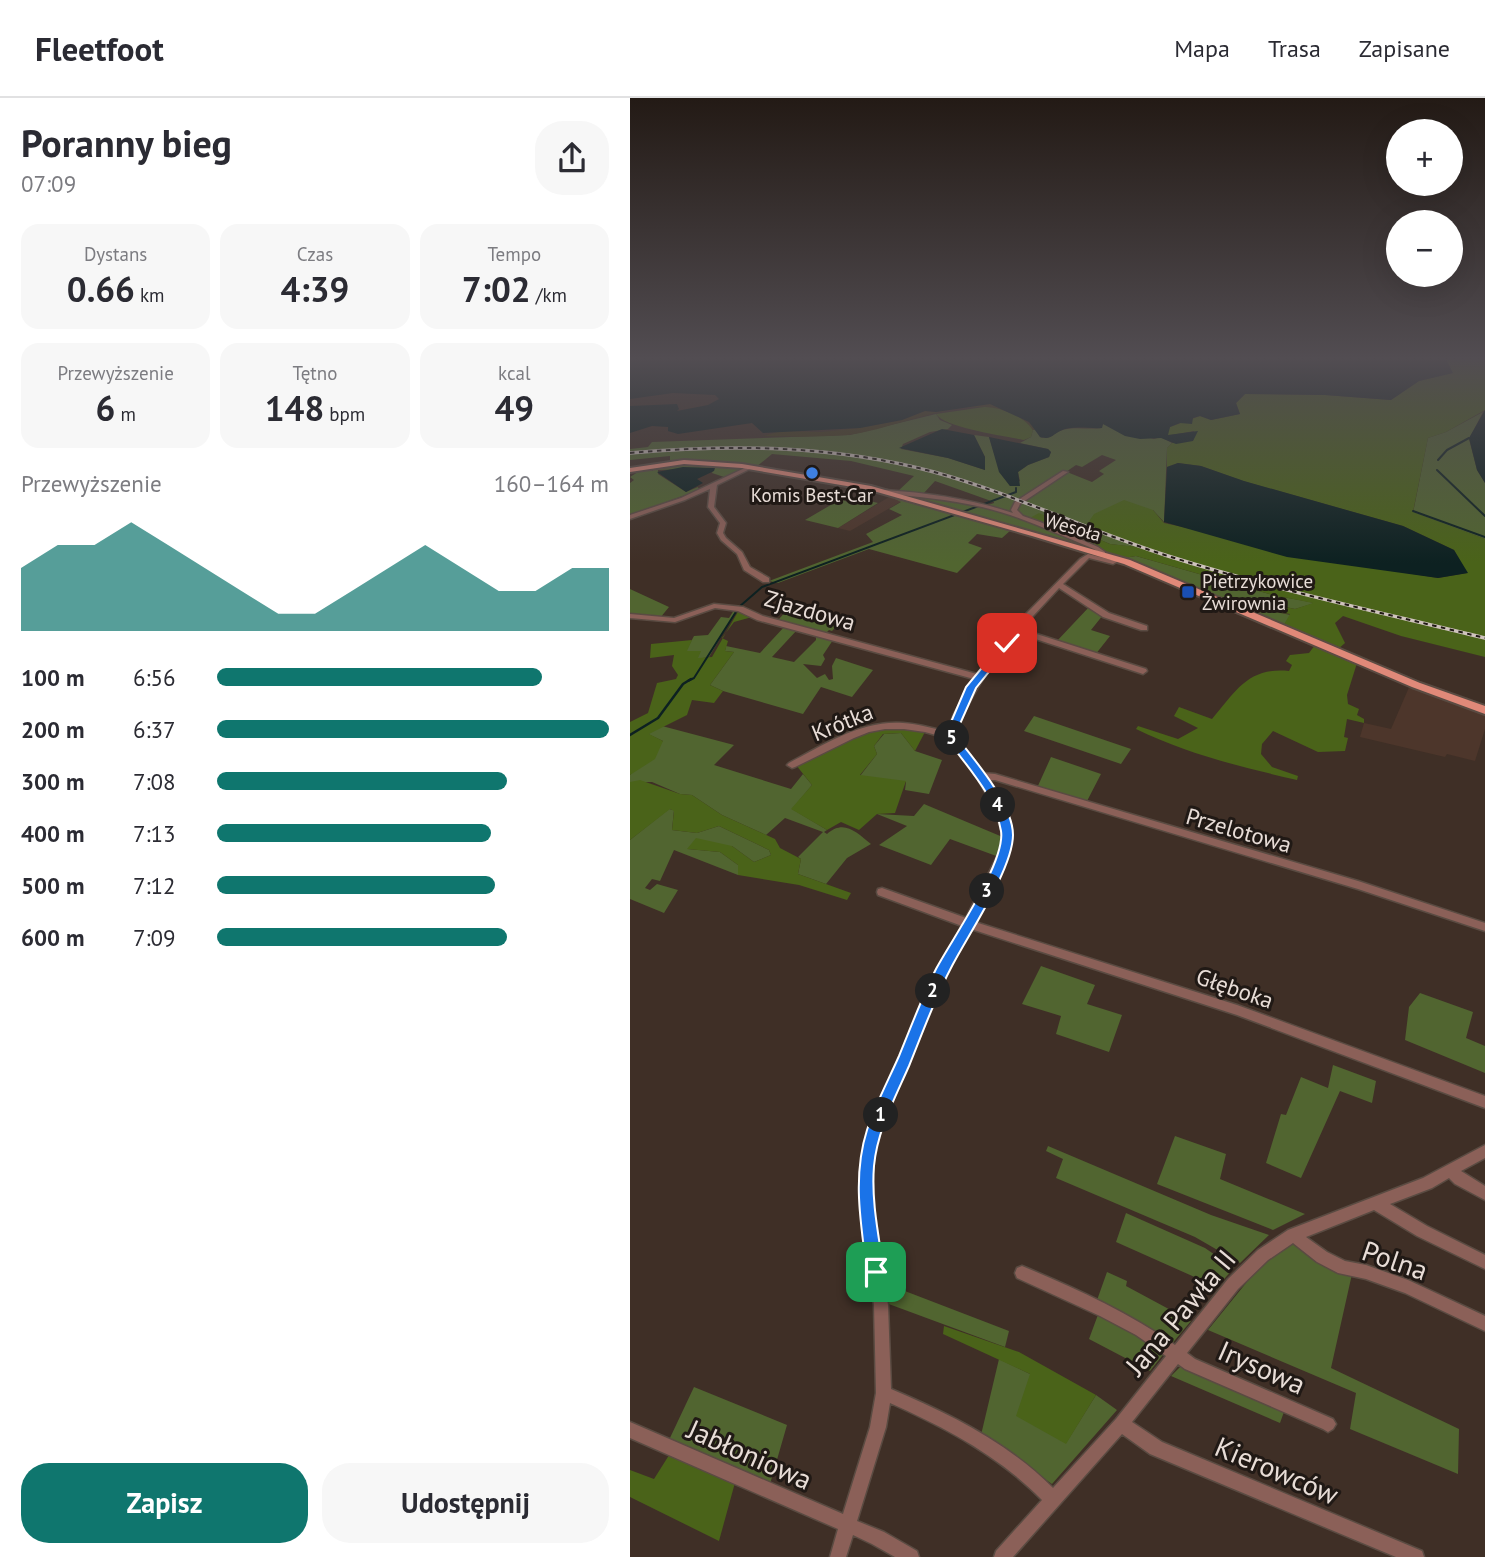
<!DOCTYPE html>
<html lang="pl">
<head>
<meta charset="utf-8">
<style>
  body { margin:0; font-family:"PT Sans",sans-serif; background:#f7f7f7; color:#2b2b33; height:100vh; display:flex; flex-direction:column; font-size:26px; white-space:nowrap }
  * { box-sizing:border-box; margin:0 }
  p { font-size:23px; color:#7c7c81 }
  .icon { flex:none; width:38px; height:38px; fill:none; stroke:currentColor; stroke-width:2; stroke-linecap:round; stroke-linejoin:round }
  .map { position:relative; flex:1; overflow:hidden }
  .panel { display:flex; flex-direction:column; background:#fff; width:630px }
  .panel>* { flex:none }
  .buttons { position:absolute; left:756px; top:21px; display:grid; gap:14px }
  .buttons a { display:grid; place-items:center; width:77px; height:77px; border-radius:50%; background:#fff; box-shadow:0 7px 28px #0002; font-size:35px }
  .pin { position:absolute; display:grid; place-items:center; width:60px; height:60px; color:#fff; margin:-30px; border-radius:14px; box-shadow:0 4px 10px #0006 }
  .km { position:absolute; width:35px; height:35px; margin:-18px; border-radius:50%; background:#222; color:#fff; font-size:19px; line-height:35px; text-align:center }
  .round { display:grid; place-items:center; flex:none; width:74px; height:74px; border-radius:28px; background:#f7f7f7 }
  .summary { display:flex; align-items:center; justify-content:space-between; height:119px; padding:0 21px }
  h1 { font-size:38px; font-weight:700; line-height:52px }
  .figures { display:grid; grid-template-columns:repeat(3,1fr); gap:10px; height:119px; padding:7px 21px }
  .figures div { display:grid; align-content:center; border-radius:18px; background:#f7f7f7; text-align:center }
  .figures b { font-size:35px; font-weight:700 }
  .figures small { font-size:19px; font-weight:400 }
  .figures p { font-size:19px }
  .chart { height:196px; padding:14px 21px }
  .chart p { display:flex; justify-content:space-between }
  .chart svg { width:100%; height:126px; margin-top:7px; fill:#0f766e; opacity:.7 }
  .action { display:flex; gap:14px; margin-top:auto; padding:14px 21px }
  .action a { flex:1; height:80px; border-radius:28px; background:#0f766e; color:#fff; font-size:28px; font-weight:700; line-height:80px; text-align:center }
  .action a+a { background:#f7f7f7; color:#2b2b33 }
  ul { padding:0 21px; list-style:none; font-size:23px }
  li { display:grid; grid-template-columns:112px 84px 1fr; align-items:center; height:52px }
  li i { height:18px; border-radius:9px; background:#0f766e }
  header { display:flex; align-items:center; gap:42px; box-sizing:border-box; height:98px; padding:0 35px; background:#fff; border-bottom:2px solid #e1e1e2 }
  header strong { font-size:33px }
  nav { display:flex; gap:38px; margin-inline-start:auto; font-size:24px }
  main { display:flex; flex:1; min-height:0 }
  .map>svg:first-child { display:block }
  .built { fill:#4d362b }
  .green { fill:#516530; fill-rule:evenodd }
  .forest { fill:#4a6319 }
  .sand { fill:#433a1a }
  .water { fill:#0d2121 }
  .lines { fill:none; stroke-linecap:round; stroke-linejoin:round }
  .stream-far1 { stroke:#0d2121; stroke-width:2 }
  .stream { stroke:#0d2121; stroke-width:2.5 }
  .minor-casing { stroke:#5a4b42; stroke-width:3 }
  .major-casing { stroke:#5a4b42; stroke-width:4 }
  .minor { fill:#8b6058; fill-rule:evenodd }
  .major { fill:#e08979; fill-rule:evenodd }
  .rail-casing { stroke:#cfc3bd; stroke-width:3.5 }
  .rail { stroke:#201915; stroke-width:2; stroke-dasharray:4.5; stroke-linecap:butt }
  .route { fill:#1a73e8; stroke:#fff; stroke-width:2 }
  .shop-dot { fill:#3f7fe0; stroke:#201915; stroke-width:2.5 }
  .transit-dot { fill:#1a4fb4; stroke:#201915; stroke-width:2.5 }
  .labels { text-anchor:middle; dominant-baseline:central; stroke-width:6; stroke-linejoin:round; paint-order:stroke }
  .far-poi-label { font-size:19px; fill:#e8ddd7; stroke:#201915 }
  .far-street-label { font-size:19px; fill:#e8ddd7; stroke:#201915 }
  .street-label { font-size:23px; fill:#e8ddd7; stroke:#201915 }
  .near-street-label { font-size:28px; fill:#e8ddd7; stroke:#201915 }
</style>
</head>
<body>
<header>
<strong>Fleetfoot</strong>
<nav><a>Mapa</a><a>Trasa</a><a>Zapisane</a></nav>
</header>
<main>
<section class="panel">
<div class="summary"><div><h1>Poranny bieg</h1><p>07:09</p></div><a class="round"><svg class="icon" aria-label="share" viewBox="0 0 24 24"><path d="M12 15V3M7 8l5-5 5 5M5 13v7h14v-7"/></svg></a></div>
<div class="figures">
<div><p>Dystans</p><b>0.66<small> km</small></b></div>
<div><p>Czas</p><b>4:39</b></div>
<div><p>Tempo</p><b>7:02<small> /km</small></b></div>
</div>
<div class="figures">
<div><p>Przewyższenie</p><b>6<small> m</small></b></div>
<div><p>Tętno</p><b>148<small> bpm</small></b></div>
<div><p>kcal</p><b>49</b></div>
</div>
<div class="chart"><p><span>Przewyższenie</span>160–164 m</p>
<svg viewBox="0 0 160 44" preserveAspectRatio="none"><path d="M0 44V22L10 14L20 14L30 6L40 14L50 22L60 30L70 38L80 38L90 30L100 22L110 14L120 22L130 30L140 30L150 22L160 22V44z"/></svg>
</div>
<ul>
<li><b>100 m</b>6:56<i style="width:83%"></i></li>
<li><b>200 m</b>6:37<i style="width:100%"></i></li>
<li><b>300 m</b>7:08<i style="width:74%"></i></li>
<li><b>400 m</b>7:13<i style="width:70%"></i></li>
<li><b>500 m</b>7:12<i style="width:71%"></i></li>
<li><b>600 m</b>7:09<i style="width:74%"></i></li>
</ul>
<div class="action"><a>Zapisz</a><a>Udostępnij</a></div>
</section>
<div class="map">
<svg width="855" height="1459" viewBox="0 0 855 1459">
  <rect width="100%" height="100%" fill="#3f2f26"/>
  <!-- built -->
  <path class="built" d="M259 399 272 403 220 433 208 430Z
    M780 587 855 615V631L845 663 817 656 815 659 730 639 734 625 761 631Z"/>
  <!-- green -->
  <path class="green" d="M853 314 839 341 847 372 855 385V441L783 415 798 340 816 334Z
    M306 316 310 322 322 327 318 331 300 334 273 346 271 351 318 360 355 372V359L344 337 359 339 370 374 380 388 390 383 388 374 398 367 419 359 421 354 418 351 390 345 401 339 403 332 406 331 410 339C421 342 421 337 430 333 443 328 458 332 471 330L473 326 524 341 531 339 542 345 537 350 534 424 523 412 512 450 480 446 409 416 473 455 255 394H267L284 378 221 363 142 356 126 369 40 365V358L0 362V351L18 349 22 344 220 337ZM472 357 486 362 469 373 474 376 462 384 437 374 401 398 446 367 452 369ZM305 383 364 404V405L355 408 293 396Z
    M58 365 113 370 97 380 82 375 84 370 28 372V376L56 394 68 389 69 392 0 417V385L4 382 0 379 11 372 20 370 22 373 26 369Z
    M265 399 381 432 372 440 347 436 338 445 352 450 327 475 239 451 148 485 139 483 243 444 236 436 272 417 259 411 271 404 263 400Z
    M211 401 222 406 232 401 248 405 208 430 175 422Z
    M506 458 643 497 685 505 665 511 623 502 629 511 661 517 652 530 488 461Z
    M0 491 39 509 30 520 0 517Z
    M460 508 473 517 461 532 480 538 465 557 426 544Z
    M158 511 199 521 203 517 214 520 202 533 199 532 195 536 124 516 149 521Z
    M104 512H107L79 559 67 561 70 554 56 553 64 538 78 537 91 519 99 520Z
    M155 528 167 532 142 559 164 564 186 542V536L203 542 193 557 195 561 191 568 173 566 187 580 195 576 199 582 203 581 202 568 206 560 243 572 222 599 191 589 173 616 93 593 80 587 104 554 95 553 96 548 130 555Z
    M404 618 501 651 491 666 394 633Z
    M32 628 104 647 84 667 161 691 173 676 182 687 162 711 197 732 194 734 197 736C214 721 226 734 241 746L217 760 196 786 168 776 171 761 168 759 193 734 155 720 136 737 92 717 62 697 50 696 22 684H0V677L33 643 18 636Z
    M271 635 285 653 312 662 299 696 275 692 276 684 230 678 247 656 244 648 254 636Z
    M421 659 471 676 456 705 407 690Z
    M294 706 375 740 369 759 320 741 301 767 249 747 277 728 247 716 284 718Z
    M39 711 44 712 42 732 67 735 89 728 139 752 141 757 124 764 102 748 58 751 90 754 108 767V777L44 752 30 783 22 781 15 790 20 792 27 786 48 792 34 815 0 801V742Z
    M411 868 465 887 457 906 492 917 479 954 426 936 431 918 392 906Z
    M790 895 843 914 836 940 855 948V975L775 942 779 909Z
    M703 967 746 983 742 1005 710 993 671 1080 636 1065 651 1016 656 1017 671 979 698 990Z
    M545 1038 596 1056 590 1081 675 1116 643 1132 527 1086Z
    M418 1048 581 1117 639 1137 610 1165 565 1139 426 1080 433 1061 416 1053Z
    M496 1115 575 1150 604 1170 587 1189 486 1144Z
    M665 1142 722 1176 701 1270 829 1331 828 1376 720 1331 726 1295 578 1232 629 1169Z
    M477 1174 497 1183 496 1188 561 1223 540 1248 466 1205Z
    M254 1185 379 1233 375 1249 256 1205Z
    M469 1214 536 1253 520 1273 459 1241Z
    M369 1261 400 1276 436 1345 466 1297 487 1312 422 1386 351 1337Z
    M555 1267 655 1311 650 1325 541 1278 551 1268Z
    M64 1289 157 1327 140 1386 39 1342Z"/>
  <!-- forest -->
  <path class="forest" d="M816 261H855V312L816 334 798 340 783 414 855 441V559L771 538 713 518 705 525 715 545 707 552 652 530 660 516 629 511 617 504 623 502 665 511 683 505 643 497 506 458 488 461 398 421 409 415 480 446 508 449 455 429 464 416 494 402 523 412 534 425 733 468 808 480 837 475 824 452 773 428 613 383 571 368 548 365 537 369V350L542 345 564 338V333L536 338 540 329 570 318 581 322 610 316 606 305 615 296 695 297 761 302 789 283 822 275Z
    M361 308 386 317 398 325 403 332 401 339 394 342C376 338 315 330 306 316Z
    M109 512 122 519 104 524 92 540 98 543 95 553 104 554 80 587 93 593 84 605 62 602 57 617 19 636 33 643 25 661 0 677V624L18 615 27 585 46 581 48 577 42 568 44 557 20 560 21 546 62 542 57 553H71L68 560 82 559Z
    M685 547 727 565 717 597 718 606 729 611 727 617 734 621V625L717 621 714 639 718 640 715 653 688 654 643 633 632 646 631 656 642 669 668 678 667 682C611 669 557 656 506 631L508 628 548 641 568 630 544 618 549 609 582 621C606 593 618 569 659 573L662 567 656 563 660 557 679 555Z
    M257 627 296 632 285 653 271 635 253 636 244 648 247 656 230 677 276 683 265 715 247 716 229 732 211 724 197 732 161 711 182 687 166 667 211 644Z
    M10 682 50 696 62 697 92 717 145 741 150 750 171 761 168 776 221 795 217 802 169 787 108 777V767L90 754 57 751 66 740 102 748 124 764 141 757 139 752 89 728 67 735 42 732 44 713 40 711 0 742V684Z
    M314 1228 389 1254 466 1297 436 1346 386 1318 400 1276 313 1236Z
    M41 1354 106 1381 89 1443 0 1399V1372L24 1381Z"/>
  <!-- sand -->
  <path class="sand" d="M360 306C377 312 393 318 406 331L403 332C365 280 268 332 218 337 188 339 163 339 133 338L151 333 191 334 229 330 272 322 295 313 306 314Z"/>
  <!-- water -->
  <path class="water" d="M0 261H816L823 275 789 283 761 302 695 297 615 296 606 305 610 316 581 322 570 318 563 320 562 326 550 325 540 329 538 337 568 333 563 343 546 346 531 340 510 341 495 338 473 326 472 330C460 331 441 327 430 333 422 337 421 342 410 339L399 324 360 306 306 314 295 313 272 322 230 330 133 335 122 325 48 336 38 333V329L22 328 0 335V308L47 306 49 311 47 313 78 307 89 301 85 297 43 295 0 301Z
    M855 312V385L847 372 839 340Z
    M312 331 344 337 355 359V372L318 360 269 350Z
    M359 339 418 351 421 354 419 359 398 367 388 374 390 388H380L369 374Z
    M548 365 571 368 614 383 773 428 824 452 838 475 808 480 657 459 534 424 537 369Z
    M53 369 85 370 84 373 67 381 73 385 56 394 27 374Z"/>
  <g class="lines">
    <!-- stream-far1 -->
    <path class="stream-far1" d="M808 362 817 352 839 340
      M807 372 855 418
      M783 413 855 439
      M58 583 64 580 109 509 132 489 386 394V390"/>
    <!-- stream -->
    <path class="stream" d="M0 637 28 620 53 586 61 581"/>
    <defs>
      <path id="minor" d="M119 368 124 369 87 387 84 409 96 425 93 435 96 440 112 454 120 469 139 480V484H133L114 472 107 456 91 442 87 435 90 425 78 409 80 391 55 402 0 421V417L51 400Z
        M433 373 438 374 390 406 387 412 393 418 410 424 468 449 475 454V456H471L464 451C427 436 391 418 352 409 320 402 288 398 255 396L252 394 255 392C299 395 341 401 383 415L381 412 385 404Z
        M458 456 482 462 488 459 492 461 483 466 459 460 433 486 479 515 517 528V532H511L473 519 429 490 391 531 516 571 517 573 513 576 510 575 387 535C361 567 338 599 325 638L353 675 365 676 728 783 855 825V833L728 791 365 682H357C367 698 377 713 381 732 386 754 356 803 345 824L607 907 855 998V1010L607 917 341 831 316 877 251 1031 243 1067 244 1110 258 1207 261 1291C320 1316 377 1344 423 1390L486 1321 536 1258 506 1237 470 1218 387 1180 385 1175 387 1170 392 1168C445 1190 498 1214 545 1247L598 1181 628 1152 658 1132 793 1080 855 1047V1060L831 1073 855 1088V1102L825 1086 819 1080 802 1090 760 1106 797 1128 855 1157V1171L787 1138 744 1112 676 1139 697 1154 715 1163 736 1167 778 1182 855 1218V1233L775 1195 736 1181 708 1175 687 1164 663 1145 638 1162 608 1191 557 1255 565 1261 703 1321 706 1326 703 1331 698 1334 693 1331 555 1271 548 1266 502 1324 532 1344 792 1453 794 1459H766L520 1356 492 1336 383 1459H364L366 1453 412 1402C369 1358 316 1330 260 1305L256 1329 227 1423 254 1434 287 1453 289 1459H265L242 1446 223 1437 216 1459H200L208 1431 0 1340V1324L213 1416 240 1329 246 1295 244 1207 230 1110 231 1067 241 1027 305 875 332 828 248 797 247 794 248 791 252 790 336 820 371 751 372 734 365 712 343 672 317 640 295 634 274 631H255L239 634 224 640 165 669 162 670 157 667 159 665C195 646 232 622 273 625 288 626 303 630 317 634L324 616 344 581 127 522 108 513 85 510 45 524 0 520V516L44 520 84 506 113 509 133 518 347 576 393 519 450 461Z"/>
      <path id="major" d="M54 362 112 366 241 388 500 462 790 585 855 608V616L782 589 494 466 402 438 240 392 112 370 54 366 0 374V370Z"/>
    </defs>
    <!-- minor casing -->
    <use href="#minor" class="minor-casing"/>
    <!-- major casing -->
    <use href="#major" class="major-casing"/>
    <!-- minor -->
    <use href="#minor" class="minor"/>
    <!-- major -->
    <use href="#major" class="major"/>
    <defs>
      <path id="rail" d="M0 355C102 346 204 347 304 374 384 396 459 433 538 458 642 491 749 514 855 540"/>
    </defs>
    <!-- rail casing -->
    <use href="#rail" class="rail-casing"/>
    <!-- rail -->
    <use href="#rail" class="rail"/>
  </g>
  <!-- sky -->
  <linearGradient id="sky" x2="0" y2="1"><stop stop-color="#231a15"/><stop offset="0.56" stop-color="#524d52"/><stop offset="1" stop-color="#524d52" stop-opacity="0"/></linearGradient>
  <rect width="855" height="465" fill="url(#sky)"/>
  <!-- route -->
  <path class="route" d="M374 543 382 545 346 590 325 637C344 661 383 706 383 737 383 768 344 828 328 857 308 892 294 931 279 968 265 1000 247 1033 244 1068 241 1103 249 1139 254 1174L252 1179 246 1182 240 1179 237 1174C231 1126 222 1079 237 1032 245 1007 258 983 269 958 281 929 292 899 306 871 322 841 376 764 371 733 365 696 335 667 315 638L336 589Z"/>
  <!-- markers -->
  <circle class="shop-dot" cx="182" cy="375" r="7"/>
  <rect class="transit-dot" x="551" y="487" width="14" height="14" rx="3.5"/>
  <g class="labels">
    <!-- far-poi labels -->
    <g class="far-poi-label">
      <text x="182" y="397">Komis Best-Car</text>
      <text x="572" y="483" text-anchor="start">Pietrzykowice<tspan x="572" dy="22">Żwirownia</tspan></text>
    </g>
    <!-- far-street labels -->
    <g class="far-street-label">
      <text transform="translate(443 429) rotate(16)">Wesoła</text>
    </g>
    <!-- street labels -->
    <g class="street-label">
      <text transform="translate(180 512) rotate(16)">Zjazdowa</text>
      <text transform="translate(212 624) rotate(-22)">Krótka</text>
      <text transform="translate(609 732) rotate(16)">Przelotowa</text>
      <text transform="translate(605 890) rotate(19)">Głęboka</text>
    </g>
    <!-- near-street labels -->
    <g class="near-street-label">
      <text transform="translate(765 1162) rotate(19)">Polna</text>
      <text transform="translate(550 1214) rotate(-50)">Jana Pawła II</text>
      <text transform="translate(632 1269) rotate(24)">Irysowa</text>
      <text transform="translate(120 1356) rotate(24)">Jabłoniowa</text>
      <text transform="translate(647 1372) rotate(23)">Kierowców</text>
    </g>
  </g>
</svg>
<div class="buttons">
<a>+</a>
<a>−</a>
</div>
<div class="pin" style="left:246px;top:1174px;background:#1e9e55"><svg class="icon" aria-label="arrive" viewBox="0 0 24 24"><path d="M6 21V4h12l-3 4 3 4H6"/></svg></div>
<div class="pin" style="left:377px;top:545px;background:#d93025"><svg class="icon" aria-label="check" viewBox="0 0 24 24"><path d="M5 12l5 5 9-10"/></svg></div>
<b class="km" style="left:251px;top:1017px">1</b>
<b class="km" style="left:303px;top:893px">2</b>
<b class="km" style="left:357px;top:793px">3</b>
<b class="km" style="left:368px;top:707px">4</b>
<b class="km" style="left:322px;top:640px">5</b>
</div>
</main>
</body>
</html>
